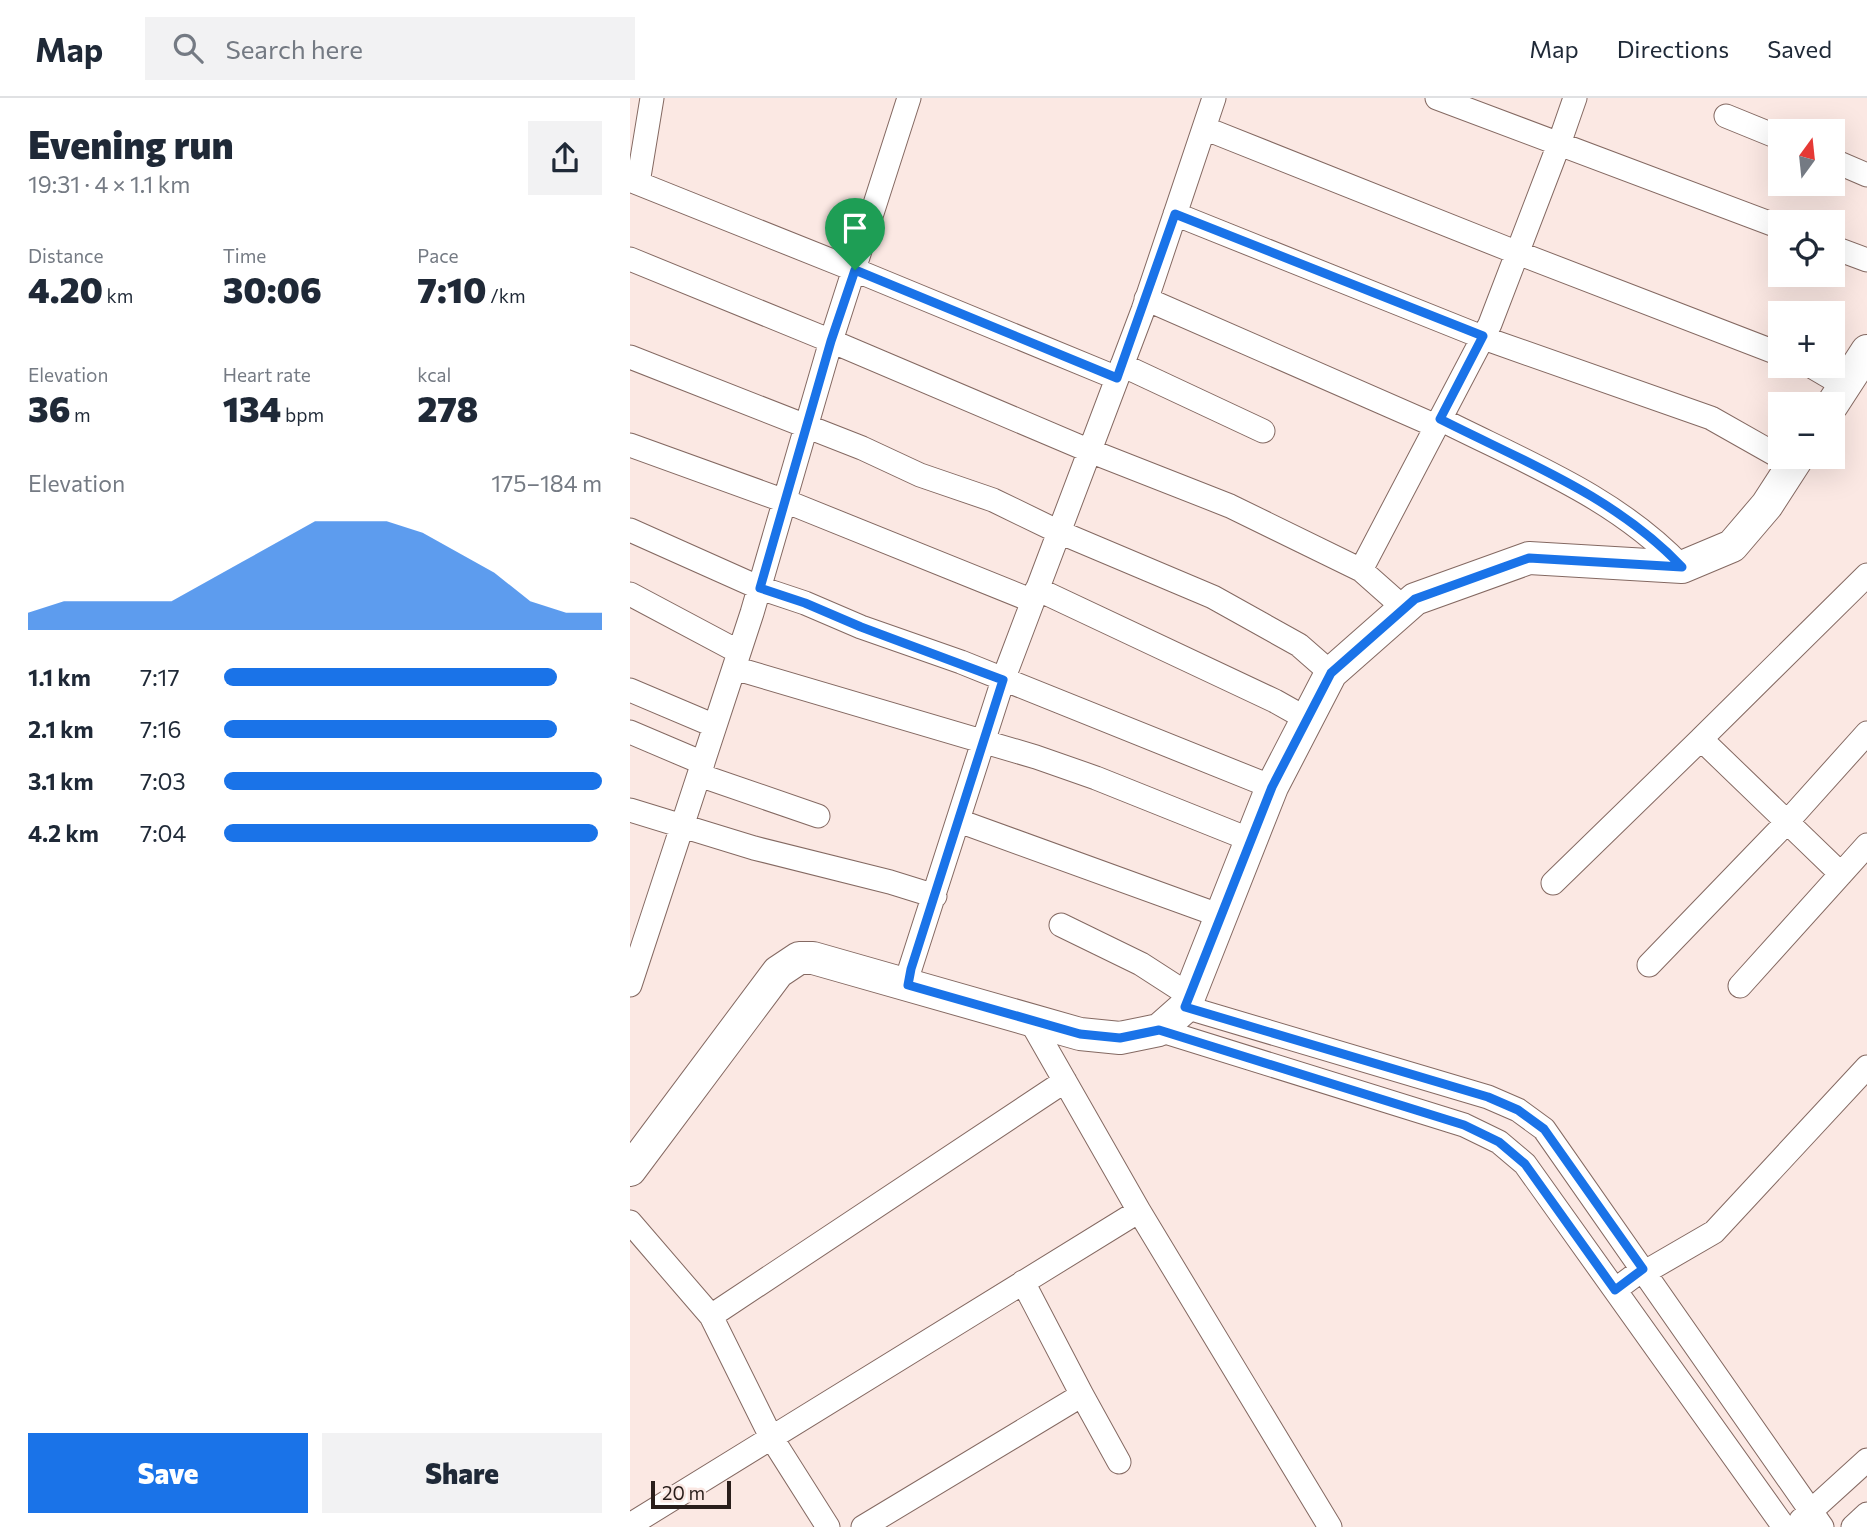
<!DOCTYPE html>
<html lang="en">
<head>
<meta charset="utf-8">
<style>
  body { margin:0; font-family:Commissioner,sans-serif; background:#f2f2f3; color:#1f2937; height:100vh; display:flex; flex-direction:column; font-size:26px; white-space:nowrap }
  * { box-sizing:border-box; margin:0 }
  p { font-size:23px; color:#747a83 }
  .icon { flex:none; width:38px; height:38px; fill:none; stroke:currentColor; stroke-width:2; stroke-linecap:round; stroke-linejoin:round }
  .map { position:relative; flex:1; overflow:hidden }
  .sheet { display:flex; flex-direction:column; background:#fff; width:630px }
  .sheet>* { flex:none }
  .needle { width:46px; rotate:15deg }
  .buttons { position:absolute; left:1138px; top:21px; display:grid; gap:14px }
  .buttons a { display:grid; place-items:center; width:77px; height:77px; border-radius:0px; background:#fff; box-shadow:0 7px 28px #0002; font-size:35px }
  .scale { position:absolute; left:21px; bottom:18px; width:80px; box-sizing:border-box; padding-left:7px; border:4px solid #291e1b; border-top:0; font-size:19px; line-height:24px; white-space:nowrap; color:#291e1b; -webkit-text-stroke:5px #fbe8e3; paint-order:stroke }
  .pin { position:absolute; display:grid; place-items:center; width:60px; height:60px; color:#fff; margin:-72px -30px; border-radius:50% 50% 50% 0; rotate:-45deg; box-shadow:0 0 7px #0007 }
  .pin .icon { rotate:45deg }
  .round { display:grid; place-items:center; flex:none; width:74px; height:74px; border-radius:0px; background:#f2f2f3 }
  .headline { display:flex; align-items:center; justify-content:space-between; height:119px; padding:0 28px }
  h1 { font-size:38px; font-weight:800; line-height:52px }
  .metrics { display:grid; grid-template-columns:repeat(3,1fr); gap:10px; height:119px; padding:7px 28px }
  .metrics div { display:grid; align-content:center }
  .metrics b { font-size:35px; font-weight:800 }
  .metrics small { font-size:19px; font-weight:400 }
  .metrics p { font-size:19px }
  .chart { height:196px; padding:14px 28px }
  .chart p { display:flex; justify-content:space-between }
  .chart svg { width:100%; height:126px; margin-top:7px; fill:#1a73e8; opacity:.7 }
  .primary-button { display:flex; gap:14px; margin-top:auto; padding:14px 28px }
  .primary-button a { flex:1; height:80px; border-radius:0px; background:#1a73e8; color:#fff; font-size:28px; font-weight:800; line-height:80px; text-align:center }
  .primary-button a+a { background:#f2f2f3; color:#1f2937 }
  ul { padding:0 28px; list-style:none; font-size:23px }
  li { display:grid; grid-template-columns:112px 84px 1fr; align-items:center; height:52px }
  li i { height:18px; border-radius:9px; background:#1a73e8 }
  header { display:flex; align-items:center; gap:42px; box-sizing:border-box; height:98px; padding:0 35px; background:#fff; border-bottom:2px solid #e0e1e3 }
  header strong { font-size:33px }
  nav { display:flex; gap:38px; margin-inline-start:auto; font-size:24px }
  .search { width:490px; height:63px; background:#f2f2f3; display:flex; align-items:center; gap:18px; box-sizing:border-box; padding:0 24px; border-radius:0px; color:#747a83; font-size:26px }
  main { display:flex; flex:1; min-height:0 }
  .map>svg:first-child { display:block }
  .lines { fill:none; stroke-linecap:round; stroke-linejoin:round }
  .street-casing { stroke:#846962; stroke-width:25 }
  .secondary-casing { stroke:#846962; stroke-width:34 }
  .street { stroke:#fff; stroke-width:23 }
  .secondary { stroke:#fff; stroke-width:32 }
  .route-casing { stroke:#fff; stroke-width:14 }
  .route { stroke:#1a73e8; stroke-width:9 }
</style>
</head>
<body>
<header>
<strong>Map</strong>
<div class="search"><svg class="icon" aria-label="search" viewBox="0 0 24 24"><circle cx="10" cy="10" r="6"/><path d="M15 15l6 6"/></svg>Search here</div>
<nav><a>Map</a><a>Directions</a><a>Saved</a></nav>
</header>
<main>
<section class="sheet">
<div class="headline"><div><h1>Evening run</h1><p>19:31 · 4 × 1.1 km</p></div><a class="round"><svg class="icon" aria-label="share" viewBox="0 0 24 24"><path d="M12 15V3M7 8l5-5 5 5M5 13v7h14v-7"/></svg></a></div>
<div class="metrics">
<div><p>Distance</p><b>4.20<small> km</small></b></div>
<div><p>Time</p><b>30:06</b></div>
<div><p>Pace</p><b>7:10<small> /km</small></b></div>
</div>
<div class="metrics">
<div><p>Elevation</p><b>36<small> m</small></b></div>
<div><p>Heart rate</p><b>134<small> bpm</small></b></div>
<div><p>kcal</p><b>278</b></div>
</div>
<div class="chart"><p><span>Elevation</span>175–184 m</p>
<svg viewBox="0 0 160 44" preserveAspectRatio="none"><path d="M0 44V38L10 34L20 34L30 34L40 34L50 27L60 20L70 13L80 6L90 6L100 6L110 10L120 17L130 24L140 34L150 38L160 38V44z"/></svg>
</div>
<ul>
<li><b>1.1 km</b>7:17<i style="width:88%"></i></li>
<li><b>2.1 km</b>7:16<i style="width:88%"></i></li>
<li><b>3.1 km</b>7:03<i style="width:100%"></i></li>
<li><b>4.2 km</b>7:04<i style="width:99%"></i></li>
</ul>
<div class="primary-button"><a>Save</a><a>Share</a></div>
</section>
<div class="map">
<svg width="1237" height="1429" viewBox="0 0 1237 1429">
  <rect width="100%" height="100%" fill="#fbe8e3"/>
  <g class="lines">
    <defs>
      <path id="street" d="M807 0 1150 129
        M1096 18 1150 40
        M574 30 888 155 1150 256
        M1202 62 1237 77
        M0 82 225 172 487 280
        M8 85 22 0
        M545 116 862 243 1081 320 1150 359
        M1202 149 1237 162
        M0 161 201 243 279 0
        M516 201 806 328
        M0 259 232 350 290 377 363 402 429 434 583 499 669 547 701 575
        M492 267 633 333
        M1181 268 1215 288
        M810 321C895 364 986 399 1052 469
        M0 347 155 403 403 503
        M0 432 130 490 175 505 231 529 331 564 642 689
        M407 491 645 603 677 621
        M0 496 109 554
        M775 511 731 472 860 226 929 46 945 0
        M104 570 406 659 466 680 621 742
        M0 592 85 628
        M0 634 73 665
        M69 677 188 718
        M0 712 124 750 260 784 305 798
        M329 723 591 818
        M1211 776 1071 641 1237 477
        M923 785 1071 641
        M431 827 511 866 559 897
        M1019 867 1158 723 1237 635
        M0 887 122 515 201 243 460 353 600 408 731 472
        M278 887 280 871 373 582 513 212 584 0
        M1110 888 1237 747
        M555 909 858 999 888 1012 914 1031 1192 1429
        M400 922 509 1113
        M529 932 834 1027 869 1044 895 1066 1154 1429
        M0 1124 81 1218
        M985 1192 1013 1171 1015 1174 1084 1134 1237 969
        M452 1297 489 1364
        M1171 1422 1237 1362
        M0 1427 509 1113 700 1429
        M198 1429 141 1339 81 1218 435 983
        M233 1429 452 1297 393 1184
        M1223 1429 1237 1416"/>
      <path id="secondary" d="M1202 307 1237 253
        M0 1072 148 874 169 860H183L450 936 490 940 529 932 555 909 642 689 701 575 785 501 899 460 1052 469 1102 448 1137 407 1168 359"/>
    </defs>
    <!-- street casing -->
    <use href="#street" class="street-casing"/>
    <!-- secondary casing -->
    <use href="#secondary" class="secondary-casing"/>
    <!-- street -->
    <use href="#street" class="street"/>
    <!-- secondary -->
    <use href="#secondary" class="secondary"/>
  </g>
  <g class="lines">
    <defs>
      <path id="route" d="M545 116 853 238 810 321C895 364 986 399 1052 469L899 460 785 501 701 575 642 689 555 909 858 999 888 1012 914 1031 1013 1171 985 1192 895 1066 869 1044 834 1027 529 932 490 940 450 936 278 887 281 871 373 582 231 529 175 505 130 490 201 243 225 172 487 280Z"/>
    </defs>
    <!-- route casing -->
    <use href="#route" class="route-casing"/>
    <!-- route -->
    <use href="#route" class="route"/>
  </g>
</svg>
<div class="buttons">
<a><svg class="needle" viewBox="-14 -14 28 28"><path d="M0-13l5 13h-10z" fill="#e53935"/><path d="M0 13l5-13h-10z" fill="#747a83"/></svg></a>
<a><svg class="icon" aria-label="locate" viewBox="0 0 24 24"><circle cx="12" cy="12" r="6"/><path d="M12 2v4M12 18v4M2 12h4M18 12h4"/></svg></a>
<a>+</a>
<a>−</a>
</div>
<div class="scale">20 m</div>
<div class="pin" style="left:225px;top:172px;background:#1e9e55"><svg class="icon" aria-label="arrive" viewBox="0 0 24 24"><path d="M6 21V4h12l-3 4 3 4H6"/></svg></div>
</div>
</main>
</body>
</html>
